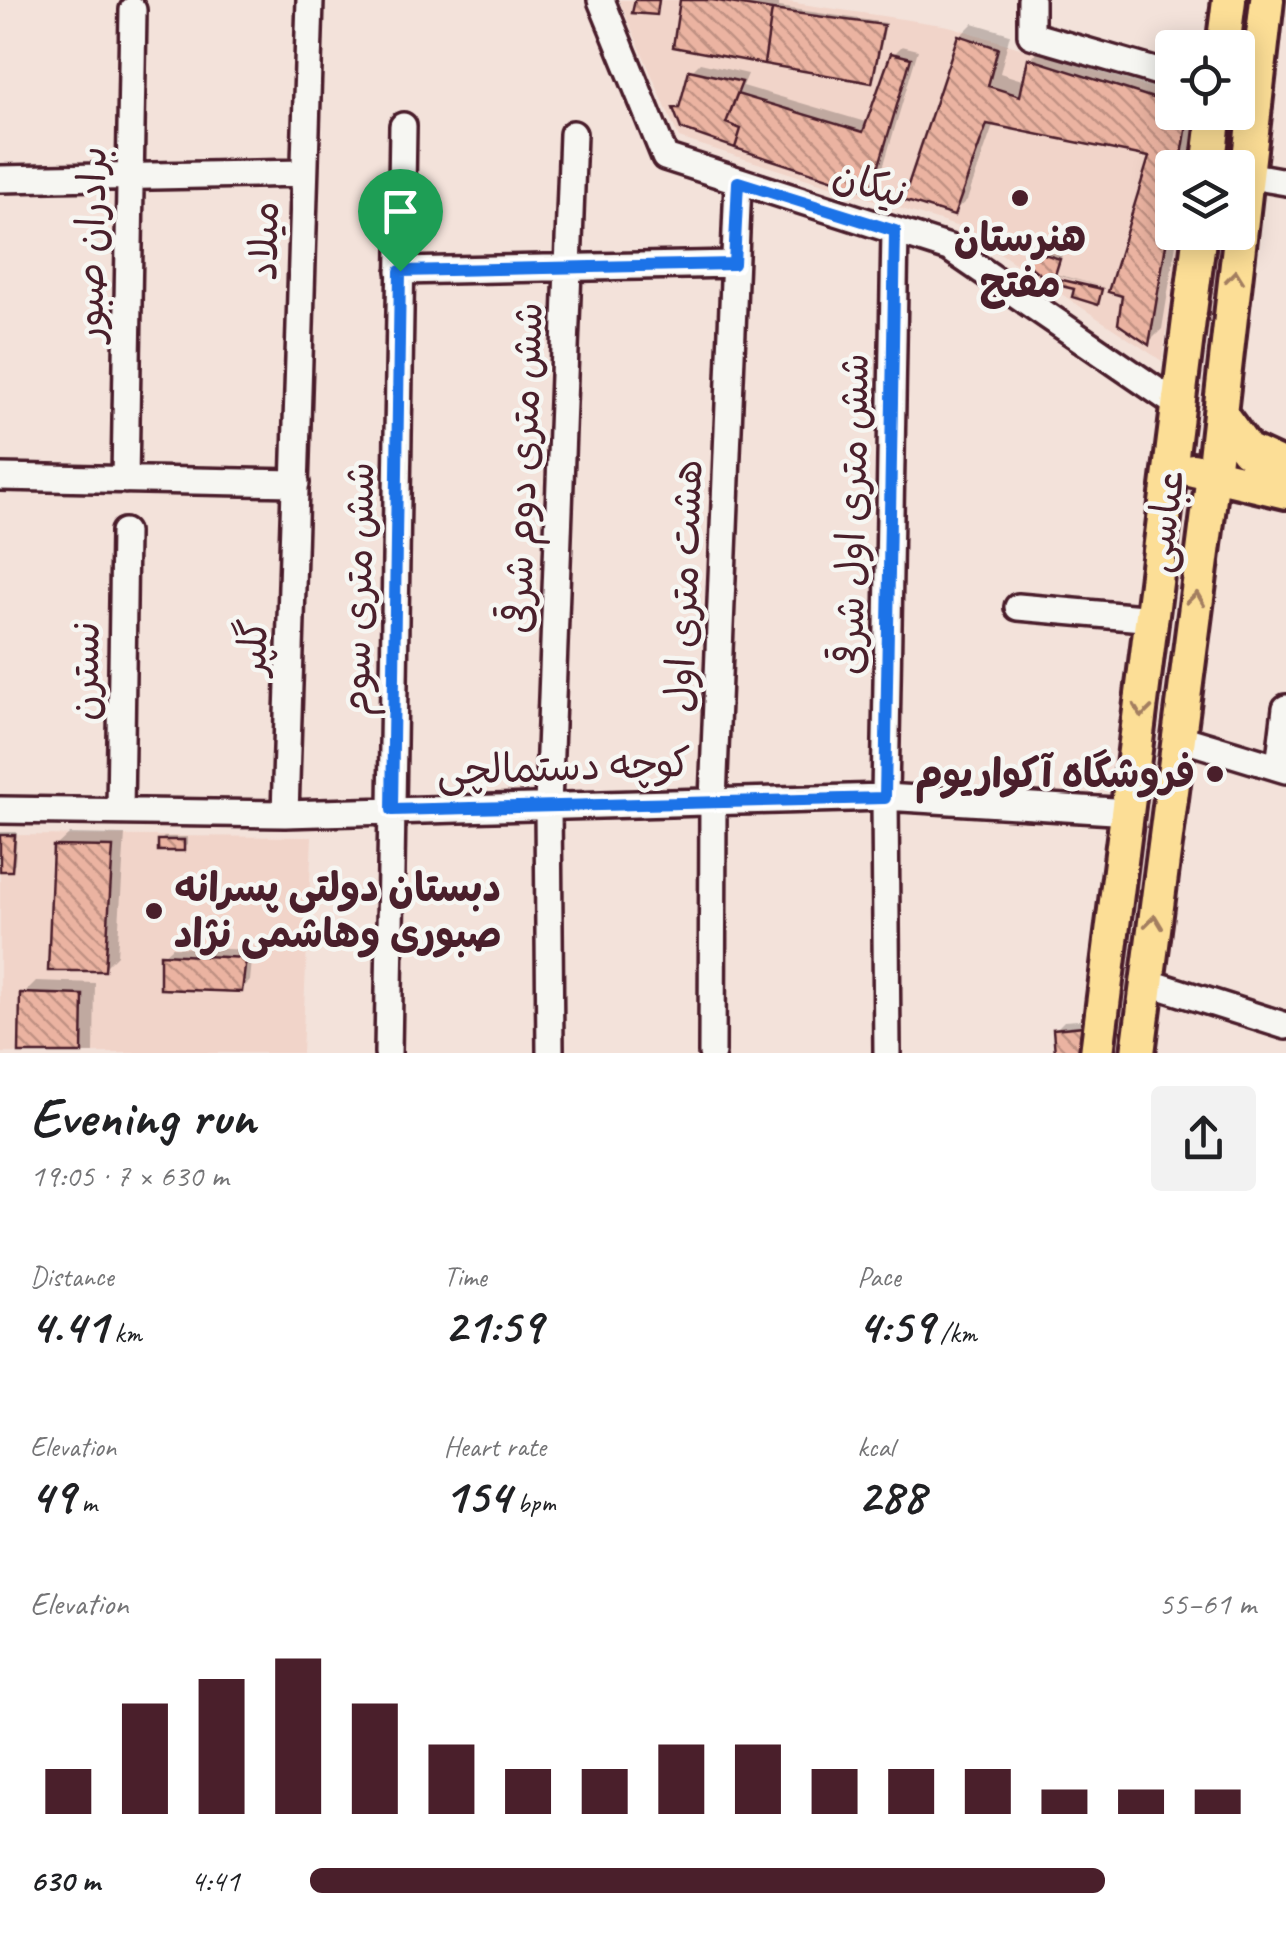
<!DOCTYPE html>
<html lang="en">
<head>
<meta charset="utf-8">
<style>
  body { margin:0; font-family:Caveat,"Playpen Sans Arabic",sans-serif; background:#f2f2f2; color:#202124; height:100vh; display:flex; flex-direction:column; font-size:38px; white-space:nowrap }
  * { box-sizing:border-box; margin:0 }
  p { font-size:32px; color:#757577 }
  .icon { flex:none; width:55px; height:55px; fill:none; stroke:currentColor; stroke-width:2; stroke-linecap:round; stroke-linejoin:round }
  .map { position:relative; height:1053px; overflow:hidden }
  .side { display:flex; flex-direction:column; background:#fff; flex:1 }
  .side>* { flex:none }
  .buttons { position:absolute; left:1155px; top:30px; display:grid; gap:20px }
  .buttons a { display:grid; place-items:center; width:100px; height:100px; border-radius:10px; background:#fff; box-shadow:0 5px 25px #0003; font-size:50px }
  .pin { position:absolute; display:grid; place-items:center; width:85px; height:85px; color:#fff; margin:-102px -42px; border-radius:50% 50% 50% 0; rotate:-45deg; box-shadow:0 0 10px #0007 }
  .pin .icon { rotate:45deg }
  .round { display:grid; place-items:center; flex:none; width:105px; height:105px; border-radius:10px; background:#f2f2f2 }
  .overview { display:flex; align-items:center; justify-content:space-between; height:170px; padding:0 30px }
  h1 { font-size:55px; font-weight:800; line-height:75px }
  .metrics { display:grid; grid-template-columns:repeat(3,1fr); gap:15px; height:170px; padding:10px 30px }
  .metrics div { display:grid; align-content:center }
  .metrics b { font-size:50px; font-weight:800 }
  .metrics small { font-size:28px; font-weight:400 }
  .metrics p { font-size:28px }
  .chart { height:280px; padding:20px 30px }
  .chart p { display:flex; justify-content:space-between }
  .chart svg { width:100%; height:180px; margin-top:10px; stroke:#4a1f2b; stroke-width:6 }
  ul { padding:0 30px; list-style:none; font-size:32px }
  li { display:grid; grid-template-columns:160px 120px 1fr; align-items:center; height:75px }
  li i { height:25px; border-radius:12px; background:#4a1f2b }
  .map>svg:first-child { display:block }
  .built { fill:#f1d4c9 }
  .shadow { fill:#0003 }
  .building { fill:url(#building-back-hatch); stroke:#4a1f2b; stroke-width:2.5 }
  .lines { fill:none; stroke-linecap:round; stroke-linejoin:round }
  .minor-casing { stroke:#4a1f2b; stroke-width:32 }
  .major-casing { stroke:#4a1f2b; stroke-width:40 }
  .minor { stroke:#f6f6f2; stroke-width:25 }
  .major { stroke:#fcde96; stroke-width:32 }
  .oneway { stroke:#a37e60 }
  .route-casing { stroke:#fff; stroke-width:20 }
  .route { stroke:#1a73e8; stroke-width:12 }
  .poi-dot { fill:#4a1f2b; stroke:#f6f6f2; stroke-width:4 }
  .labels { text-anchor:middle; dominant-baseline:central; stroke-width:9; stroke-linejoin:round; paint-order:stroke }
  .street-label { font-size:40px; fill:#4a1f2b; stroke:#f6f6f2 }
  .poi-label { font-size:40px; font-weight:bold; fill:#4a1f2b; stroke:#f6f6f2 }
</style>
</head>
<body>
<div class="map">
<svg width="1286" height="1053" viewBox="0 0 1286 1053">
  <defs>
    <pattern id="building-back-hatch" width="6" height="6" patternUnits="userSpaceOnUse" patternTransform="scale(2.5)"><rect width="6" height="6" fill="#ebb3a1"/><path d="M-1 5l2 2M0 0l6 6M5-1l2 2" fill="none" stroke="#c09183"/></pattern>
  </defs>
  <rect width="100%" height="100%" fill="#f3e2da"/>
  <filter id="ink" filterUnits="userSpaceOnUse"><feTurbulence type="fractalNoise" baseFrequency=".01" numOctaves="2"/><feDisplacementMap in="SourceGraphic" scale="20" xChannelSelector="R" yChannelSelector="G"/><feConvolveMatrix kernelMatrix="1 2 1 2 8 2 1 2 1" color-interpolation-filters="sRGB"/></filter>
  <g filter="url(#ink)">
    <!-- built -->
    <path class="built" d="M619 0H775L949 26 1172 95V112L1196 113 1188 167 1172 168V232L1180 233 1162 361 962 228 679 138Z
      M0 835 312 837 302 1053H0Z"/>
    <!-- shadow -->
    <path class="shadow" d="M683 0H769L779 2V7L886 23 875 77 871 80Z
      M973 23 1010 34 1000 73 1025 81 1030 60 1043 46 1172 88V112H1199L1189 168H1172V232H1178L1162 329 1149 342 1125 294 1152 156 994 123 967 200 953 213 960 36Z
      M902 46 918 50 879 181 871 190 676 109 683 101 691 72 700 63 748 74 743 86 869 123 893 55Z
      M1034 247 1062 255 1056 274 1104 287 1046 273 1030 251Z
      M0 832H17L15 864 11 868H0Z
      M69 834 125 835 117 955 104 968 55 847Z
      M164 837H187V845L183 848 160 841Z
      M172 947 253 950 250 981 241 990 163 955Z
      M36 981 95 983 94 1053H21L23 994Z
      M1092 1019 1085 1053H1057L1055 1030 1064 1021Z"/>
    <!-- building -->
    <path class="building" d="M635 0H659L657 15 632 13Z
      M680 0H712L772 10 764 64 673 47Z
      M772 10 884 25 872 83 764 64Z
      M958 35 998 48 988 86 1020 96 1028 58 1172 104V112H1189L1180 168H1172V209L1149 345 1118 324 1122 296 1108 292 1149 157 987 124 954 216 903 200Z
      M891 53 911 58 871 192 735 148 741 129 726 123 737 94 863 132Z
      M689 70 742 82 726 123 741 129 735 148 681 129 673 108H679Z
      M1028 249 1060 259 1054 278 1102 289 1098 305 1072 297 1074 289 1053 284 1024 262Z
      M0 835H15L12 871H0Z
      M158 840H184V851H158Z
      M53 846 113 847 105 971H48Z
      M160 954 246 958 242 992 160 989Z
      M20 993 83 995 82 1053H19Z
      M1084 1026 1082 1053H1055L1053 1029Z"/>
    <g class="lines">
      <defs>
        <path id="minor" d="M601 0 665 157 949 248 1179 406
          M1031 0V35L1172 76
          M1246 175 1286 182
          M0 179 304 173
          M400 271 734 264
          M0 477 296 483
          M125 480 133 10
          M1018 607 1154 619
          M1177 737 1286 770
          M1279 767 1286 708
          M0 810 285 814 885 797 1130 812
          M120 811 124 532
          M285 814 310 0
          M1147 982 1286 1026
          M388 1053 403 126
          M550 1053 548 805 573 134
          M712 1053 713 800 738 182
          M887 1053 885 797 895 231"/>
        <path id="major" d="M1223 48 1229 0
          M1208 168 1215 112
          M1220 413 1247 450 1286 468
          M1193 470 1286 492
          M1097 1053 1200 232
          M1138 1053 1213 475 1267 0"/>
      </defs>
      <!-- minor casing -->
      <use href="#minor" class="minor-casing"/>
      <!-- major casing -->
      <use href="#major" class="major-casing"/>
      <!-- minor -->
      <use href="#minor" class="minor"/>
      <!-- major -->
      <use href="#major" class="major"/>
    </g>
    <!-- one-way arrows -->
    <defs><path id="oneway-chevron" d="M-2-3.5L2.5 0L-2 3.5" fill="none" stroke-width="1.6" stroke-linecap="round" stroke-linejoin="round" transform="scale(2.5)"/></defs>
    <g class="oneway">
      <use href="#oneway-chevron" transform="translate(1235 277) rotate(-84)"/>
      <use href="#oneway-chevron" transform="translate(1196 599) rotate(-82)"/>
      <use href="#oneway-chevron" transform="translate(1142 711) rotate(97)"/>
      <use href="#oneway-chevron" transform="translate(1154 922) rotate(-83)"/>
    </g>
  </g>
  <g class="lines" filter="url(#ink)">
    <defs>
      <path id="route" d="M738 182 895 231 885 798 392 810 400 271 734 264Z"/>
    </defs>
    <!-- route casing -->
    <use href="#route" class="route-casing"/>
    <!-- route -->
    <use href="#route" class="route"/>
  </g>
  <!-- markers -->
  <g class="poi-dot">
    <circle cx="1020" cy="198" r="10"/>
    <circle cx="1215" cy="774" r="10"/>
    <circle cx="154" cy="911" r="10"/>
  </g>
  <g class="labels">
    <!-- street labels -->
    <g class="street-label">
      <text transform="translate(870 184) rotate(17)">نیکان</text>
      <text transform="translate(264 241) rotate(-89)">میلاد</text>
      <text transform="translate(91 244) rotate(-89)">برادران صبور</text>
      <text transform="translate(523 468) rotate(-88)">شش متری دوم شرقی</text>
      <text transform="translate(852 514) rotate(-89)">شش متری اول شرقی</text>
      <text transform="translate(1164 521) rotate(-82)">عباسى</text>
      <text transform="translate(684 586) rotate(-88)">هشت متری اول</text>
      <text transform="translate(358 589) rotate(-89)">شش متری سوم</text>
      <text transform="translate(253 647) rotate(-88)">گلپر</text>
      <text transform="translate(85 671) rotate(-89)">نسترن</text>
      <text transform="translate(564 767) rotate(-2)">کوچه دستمالچی</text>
    </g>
    <!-- poi labels -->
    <g class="poi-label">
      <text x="1020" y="238">هنرستان<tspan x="1020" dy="46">مفتح</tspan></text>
      <text x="1195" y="774" text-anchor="end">فروشگاه آکواریوم</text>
      <text x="174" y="888" text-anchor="start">دبستان دولتی پسرانه<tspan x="174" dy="46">صبوری وهاشمی نژاد</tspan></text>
    </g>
  </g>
</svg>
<div class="buttons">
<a><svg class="icon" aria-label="locate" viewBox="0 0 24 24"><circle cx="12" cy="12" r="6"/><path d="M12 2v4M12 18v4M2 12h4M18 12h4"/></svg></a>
<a><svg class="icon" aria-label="layers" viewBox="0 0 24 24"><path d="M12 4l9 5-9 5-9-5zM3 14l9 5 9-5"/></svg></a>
</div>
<div class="pin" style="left:400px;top:271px;background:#1e9e55"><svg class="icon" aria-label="arrive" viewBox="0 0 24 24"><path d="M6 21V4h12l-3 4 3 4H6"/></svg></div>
</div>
<section class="side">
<div class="overview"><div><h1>Evening run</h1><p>19:05 · 7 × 630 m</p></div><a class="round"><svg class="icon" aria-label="share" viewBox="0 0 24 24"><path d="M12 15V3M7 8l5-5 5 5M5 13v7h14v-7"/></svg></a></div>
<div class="metrics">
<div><p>Distance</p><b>4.41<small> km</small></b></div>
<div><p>Time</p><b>21:59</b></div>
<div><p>Pace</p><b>4:59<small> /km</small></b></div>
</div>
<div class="metrics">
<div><p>Elevation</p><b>49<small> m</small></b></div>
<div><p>Heart rate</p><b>154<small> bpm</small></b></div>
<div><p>kcal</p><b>288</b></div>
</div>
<div class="chart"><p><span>Elevation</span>55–61 m</p>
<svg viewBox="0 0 160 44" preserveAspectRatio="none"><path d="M5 44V33M15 44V17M25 44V11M35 44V6M45 44V17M55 44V27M65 44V33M75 44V33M85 44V27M95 44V27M105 44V33M115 44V33M125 44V33M135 44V38M145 44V38M155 44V38"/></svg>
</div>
<ul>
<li><b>630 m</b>4:41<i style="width:84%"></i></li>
</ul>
</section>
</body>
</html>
